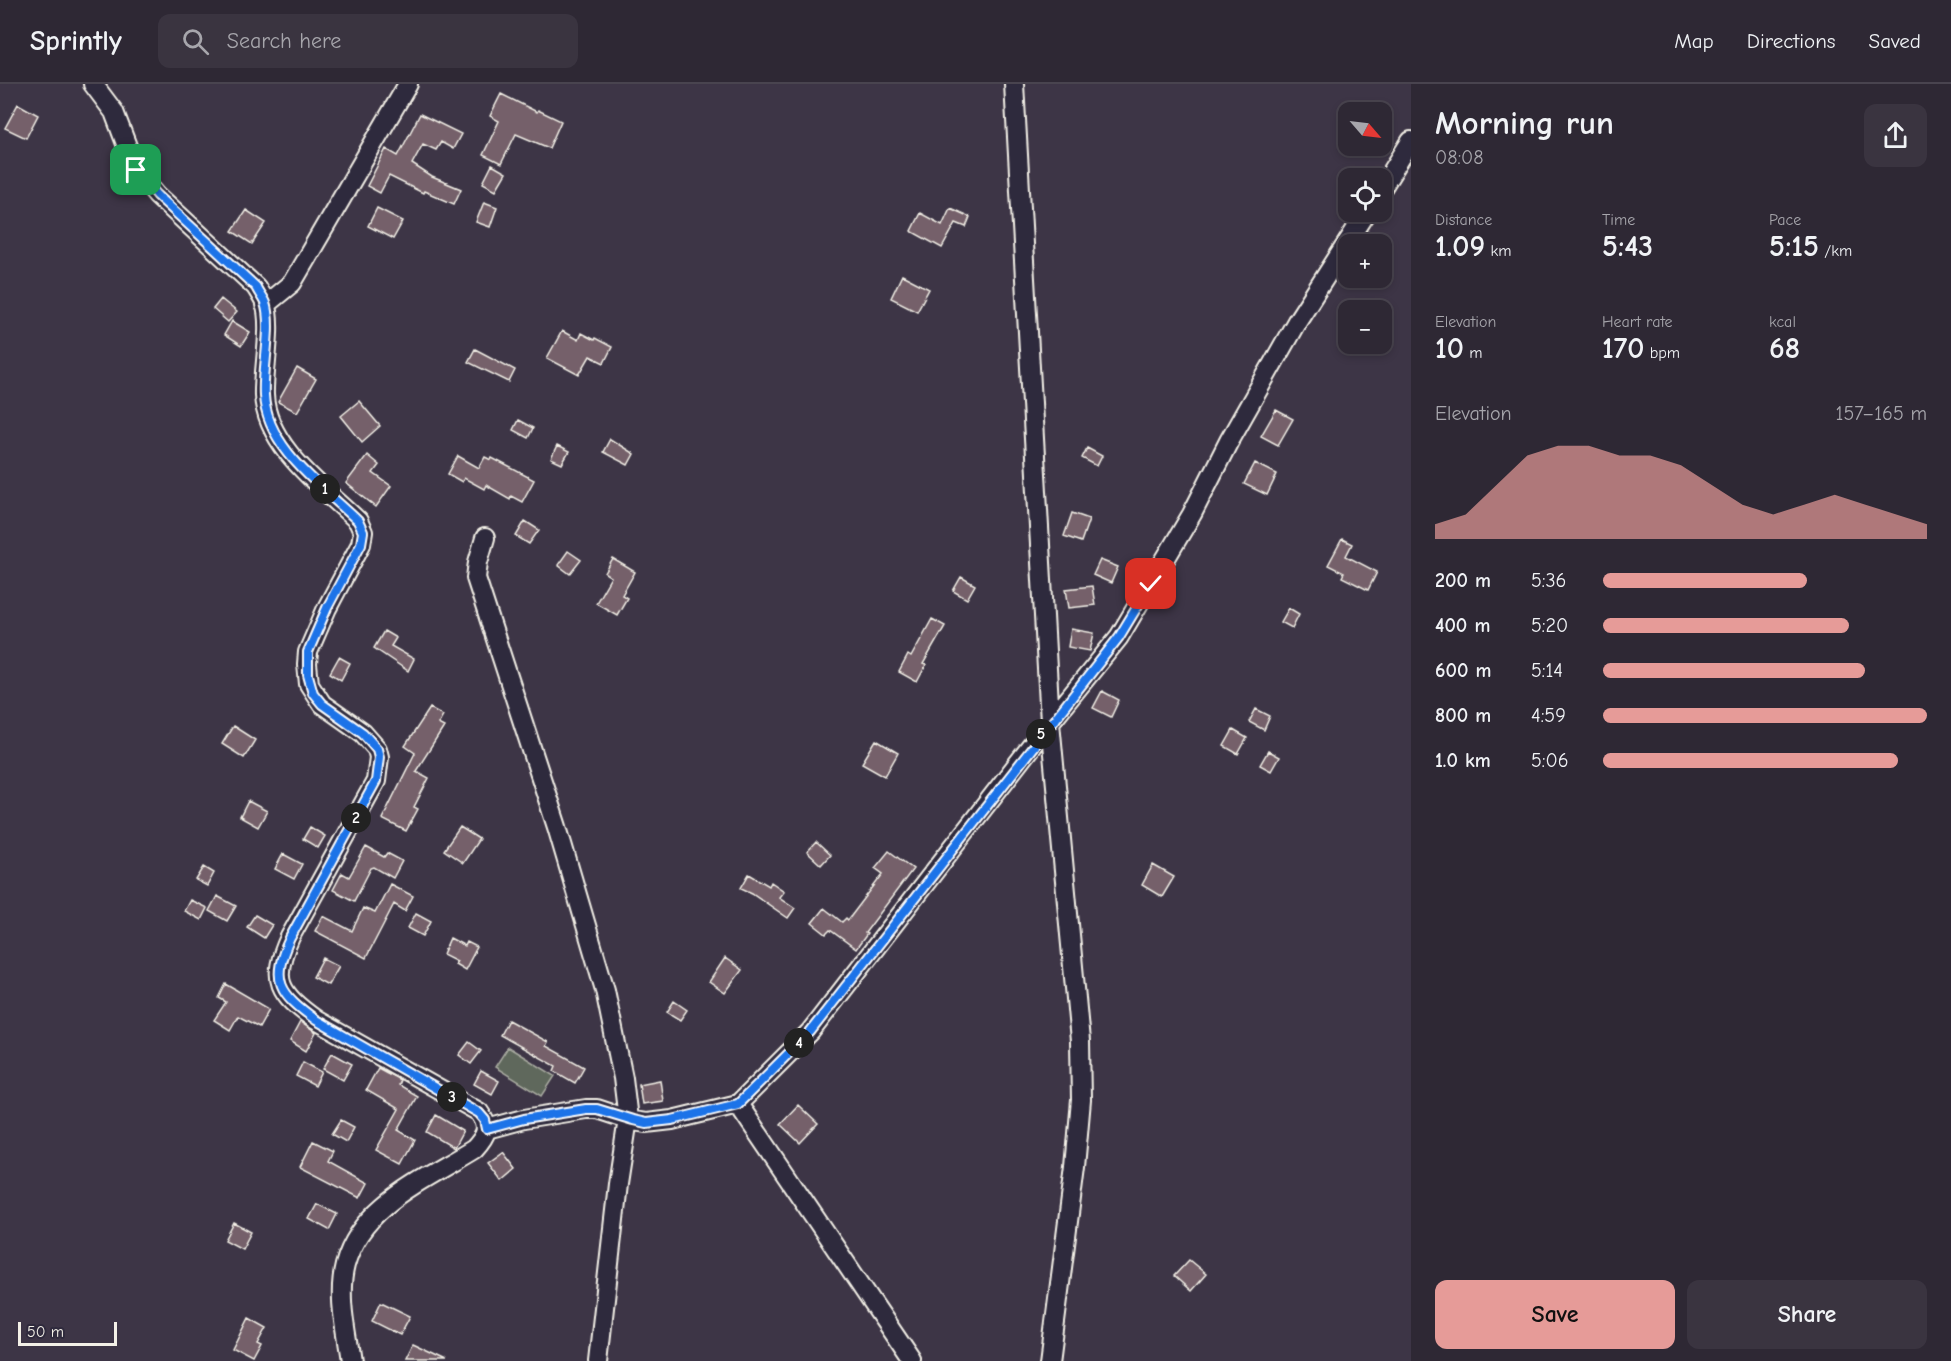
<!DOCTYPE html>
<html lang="en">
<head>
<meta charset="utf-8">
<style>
  body { margin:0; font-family:"Comic Neue",sans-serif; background:#3a3440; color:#f1f3f6; height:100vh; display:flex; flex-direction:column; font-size:22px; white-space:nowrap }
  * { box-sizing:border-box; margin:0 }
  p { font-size:20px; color:#a7a6ac }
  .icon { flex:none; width:33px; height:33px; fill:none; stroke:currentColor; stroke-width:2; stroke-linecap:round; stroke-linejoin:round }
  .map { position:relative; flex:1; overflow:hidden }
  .side { display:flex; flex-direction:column; background:#2e2834; width:540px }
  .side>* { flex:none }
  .needle { width:39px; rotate:118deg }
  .buttons { position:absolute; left:1338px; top:18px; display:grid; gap:12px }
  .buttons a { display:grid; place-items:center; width:54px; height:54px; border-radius:12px; background:#2e2834; box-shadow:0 3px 9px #0003,0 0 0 2px #49444f; font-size:30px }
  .scale { position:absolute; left:18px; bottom:15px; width:99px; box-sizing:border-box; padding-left:6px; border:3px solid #f4f1e8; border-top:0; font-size:16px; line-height:21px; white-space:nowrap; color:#f4f1e8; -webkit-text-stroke:4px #2f2a3d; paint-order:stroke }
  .pin { position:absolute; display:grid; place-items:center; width:51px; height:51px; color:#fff; margin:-26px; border-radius:12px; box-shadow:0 3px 9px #0006 }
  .km { position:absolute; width:30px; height:30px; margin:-15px; border-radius:50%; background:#222; color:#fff; font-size:16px; line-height:30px; text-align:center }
  .round { display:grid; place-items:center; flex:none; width:63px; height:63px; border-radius:12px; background:#3a3440 }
  .overview { display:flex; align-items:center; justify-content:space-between; height:102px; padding:0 24px }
  h1 { font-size:33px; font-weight:600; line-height:45px }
  .figures { display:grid; grid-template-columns:repeat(3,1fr); gap:9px; height:102px; padding:6px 24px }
  .figures div { display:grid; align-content:center }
  .figures b { font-size:30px; font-weight:600 }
  .figures small { font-size:16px; font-weight:400 }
  .figures p { font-size:16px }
  .chart { height:168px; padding:12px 24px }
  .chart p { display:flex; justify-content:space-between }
  .chart svg { width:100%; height:108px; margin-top:6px; fill:#e69b98; opacity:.7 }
  .primary-button { display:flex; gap:12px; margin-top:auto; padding:12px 24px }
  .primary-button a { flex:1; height:69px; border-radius:12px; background:#e69b98; color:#111; font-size:24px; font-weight:600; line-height:69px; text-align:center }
  .primary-button a+a { background:#3a3440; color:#f1f3f6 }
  ul { padding:0 24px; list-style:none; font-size:20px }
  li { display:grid; grid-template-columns:96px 72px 1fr; align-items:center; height:45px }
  li i { height:15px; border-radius:8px; background:#e69b98 }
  header { display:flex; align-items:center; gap:36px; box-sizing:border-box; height:84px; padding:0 30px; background:#2e2834; border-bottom:2px solid #49444f }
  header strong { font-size:28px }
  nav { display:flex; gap:33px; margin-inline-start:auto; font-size:21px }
  .search { width:420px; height:54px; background:#3a3440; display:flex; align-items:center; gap:15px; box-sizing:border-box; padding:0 21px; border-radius:12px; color:#a7a6ac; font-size:22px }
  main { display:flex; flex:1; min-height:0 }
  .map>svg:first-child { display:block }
  .grass { fill:#5f685c; stroke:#aaaca2; stroke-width:1.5 }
  .building { fill:#75616b; stroke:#f4f1e8; stroke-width:1.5 }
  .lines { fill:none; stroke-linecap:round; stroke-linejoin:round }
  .minor-casing { stroke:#f4f1e8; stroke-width:22 }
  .minor { stroke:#2f2a3d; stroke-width:18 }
  .route-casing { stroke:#fff; stroke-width:12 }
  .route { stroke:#1a73e8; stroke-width:8 }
</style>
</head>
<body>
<header>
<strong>Sprintly</strong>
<div class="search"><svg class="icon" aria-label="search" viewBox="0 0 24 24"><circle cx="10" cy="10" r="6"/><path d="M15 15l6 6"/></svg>Search here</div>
<nav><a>Map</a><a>Directions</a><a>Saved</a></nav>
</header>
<main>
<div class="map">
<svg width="1411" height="1277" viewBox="0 0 1411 1277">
  <rect width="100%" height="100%" fill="#3d3546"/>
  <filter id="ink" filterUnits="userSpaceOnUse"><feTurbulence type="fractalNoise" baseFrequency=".0167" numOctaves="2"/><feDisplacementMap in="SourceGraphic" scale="12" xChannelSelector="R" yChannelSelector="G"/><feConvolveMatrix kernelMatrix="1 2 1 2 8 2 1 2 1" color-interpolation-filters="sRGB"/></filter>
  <g filter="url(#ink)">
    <!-- grass -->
    <path class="grass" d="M508 963 555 992 542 1012 495 983Z"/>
    <!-- building -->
    <path class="building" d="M501 10 537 28 538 26 561 37 549 64 516 50 501 80 483 71 499 37 490 32Z
      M18 20 38 31 26 54 5 44Z
      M420 30 461 50 453 65 441 58 436 66 423 60 412 80 432 93 461 105 454 120 424 107 423 109 389 92 380 109 367 102 386 65 398 72Z
      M492 81 506 89 496 106 483 99Z
      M484 118 497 123 490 143 476 138Z
      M377 124 403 137 393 155 368 142Z
      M950 124 970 133 966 143 956 139 942 164 911 147 920 129 942 141Z
      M246 126 266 139 252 160 232 147Z
      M902 191 929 205 917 227 891 214Z
      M221 215 237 228 228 238 213 225Z
      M232 237 250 248 241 262 224 251Z
      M562 247 578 256 581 249 594 256 595 254 612 263 604 279 590 272 579 291 547 274Z
      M475 265 515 286 509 298 468 278Z
      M297 284 316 295 297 328 278 318Z
      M359 317 380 342 362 358 341 332Z
      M1276 326 1293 335 1278 361 1261 352Z
      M518 336 533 344 528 354 513 346Z
      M610 355 634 370 628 381 603 368Z
      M557 362 569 368 562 380 551 375Z
      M1087 364 1102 372 1097 382 1082 374Z
      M367 371 379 381 373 389 391 402 376 423 346 399Z
      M458 372 479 384 485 373 491 376 492 374 534 396 522 418 511 412 510 415 486 401 484 405 464 394 462 398 448 390Z
      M1255 379 1277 390 1267 411 1244 400Z
      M1072 429 1089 435 1081 458 1064 452Z
      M525 437 539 446 529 460 516 452Z
      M1342 455 1352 460 1346 472 1377 488 1368 506 1342 493 1344 489 1328 481Z
      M568 467 581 476 570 490 558 481Z
      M613 475 635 488 622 511 627 514 617 531 596 519 611 493 605 489Z
      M1100 476 1118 483 1111 499 1093 491Z
      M961 493 975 501 967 515 953 507Z
      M1092 502 1095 521 1069 524 1066 505Z
      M1289 524 1299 530 1292 544 1281 538Z
      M932 535 945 542 923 580 926 581 917 598 899 588 908 571 911 573Z
      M1071 545 1094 549 1090 567 1068 563Z
      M384 547 396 554 391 562 414 575 408 587 374 564Z
      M339 573 350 579 341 596 330 589Z
      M1102 607 1119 616 1111 633 1093 624Z
      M430 624 443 631 438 640 444 643 416 687 429 694 414 723 418 725 406 747 382 735 415 669 405 662Z
      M1256 625 1270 632 1264 646 1249 638Z
      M233 642 255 656 244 674 222 660Z
      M1233 646 1247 654 1238 670 1224 662Z
      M876 656 898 669 885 692 862 679Z
      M1268 667 1279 673 1271 687 1260 681Z
      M248 717 267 727 258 743 240 733Z
      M310 743 325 752 318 764 303 755Z
      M460 743 479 755 463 779 444 766Z
      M816 758 830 771 821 781 807 768Z
      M366 763 384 773 387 769 402 777 393 794 374 783 371 784 354 817 333 806 342 789 349 793Z
      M889 767 913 785 865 849 867 850 856 865 830 846 826 850 812 839 824 824 842 838 846 834 848 836 883 790 875 784Z
      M283 770 302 780 294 795 275 785Z
      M1153 781 1174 793 1162 813 1142 801Z
      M204 783 214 789 207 802 196 796Z
      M749 790 769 802 771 798 784 807 779 813 795 824 788 834 752 809 741 804Z
      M390 800 413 812 405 827 394 820 366 874 315 847 323 832 352 847 363 824 375 829Z
      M217 812 236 822 227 837 209 827Z
      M190 816 207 824 201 836 184 827Z
      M416 829 431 837 423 852 408 844Z
      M255 831 272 841 264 854 247 843Z
      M450 854 465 862 467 858 477 863 465 886 455 880 457 877 443 870Z
      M323 874 339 882 328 901 313 893Z
      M725 874 742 886 725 909 709 898Z
      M226 900 269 925 259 943 238 932 230 946 214 936 226 918 219 914Z
      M674 917 687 926 680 936 667 928Z
      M508 936 548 958 546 962 584 983 575 999 554 987 556 982 500 951Z
      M300 938 316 949 306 967 290 957Z
      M469 958 481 967 471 980 459 971Z
      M332 969 352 980 343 996 323 985Z
      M303 978 322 988 315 1002 296 992Z
      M378 984 400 996 398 1001 417 1012 398 1046 415 1056 402 1080 376 1066 399 1025 366 1006Z
      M481 987 499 997 492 1010 474 1000Z
      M660 996 663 1017 642 1020 639 1000Z
      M798 1021 818 1040 800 1059 780 1040Z
      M436 1031 463 1047 454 1064 427 1048Z
      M341 1036 354 1043 346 1058 332 1050Z
      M313 1057 333 1067 328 1077 368 1099 360 1114 300 1083Z
      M503 1068 516 1085 502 1097 488 1079Z
      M317 1120 337 1130 329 1146 309 1135Z
      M234 1139 251 1148 242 1165 225 1156Z
      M1189 1176 1206 1190 1191 1207 1174 1192Z
      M381 1218 410 1232 400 1251 372 1237Z
      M249 1234 267 1244 258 1260 262 1262 254 1277 233 1266Z
      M413 1261 447 1277H405Z"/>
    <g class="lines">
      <defs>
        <path id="minor" d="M93 0 114 28 136 86 157 111 256 203C259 208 263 214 265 219 273 242 263 286 264 311 266 363 324 404 358 437L363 448 361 460 327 524 308 568 307 580 309 600 322 620 363 649 377 665 379 673 376 697 290 853C270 897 279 909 316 936L479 1028C491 1044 486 1052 474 1065 426 1095 361 1121 345 1181 337 1212 346 1247 350 1277
          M1014 0 1050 638 1080 957 1081 1016 1075 1083 1050 1277
          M1382 104 1411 57
          M265 221 292 199 408 0
          M485 454 478 478 476 494 557 743 605 906 623 994 628 1035 618 1100 598 1277
          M738 1020 912 1277
          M487 1045 524 1035 586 1025H597L633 1037 646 1039 672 1036 738 1020 810 948 1050 638 1119 553 1192 430 1229 357 1297 237 1367 128"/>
      </defs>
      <!-- minor casing -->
      <use href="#minor" class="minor-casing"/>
      <!-- minor -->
      <use href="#minor" class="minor"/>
    </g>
  </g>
  <g class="lines" filter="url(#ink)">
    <defs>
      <path id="route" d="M136 86 157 111 256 203C258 208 263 214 265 219 273 242 262 286 264 311 266 364 323 403 358 437L363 448 361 460 327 524 308 568V591L313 609 322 620 363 649 377 665 379 673 376 697 290 854C270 897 279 909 316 936L479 1029 485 1036 487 1045 524 1035 586 1025H597L633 1036 646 1039 672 1036 738 1020 810 948 1119 553 1151 500"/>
    </defs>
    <!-- route casing -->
    <use href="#route" class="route-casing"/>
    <!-- route -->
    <use href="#route" class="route"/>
  </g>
</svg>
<div class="buttons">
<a><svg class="needle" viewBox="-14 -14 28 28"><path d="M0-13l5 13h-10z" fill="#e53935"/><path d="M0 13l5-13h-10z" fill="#a7a6ac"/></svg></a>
<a><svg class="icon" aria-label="locate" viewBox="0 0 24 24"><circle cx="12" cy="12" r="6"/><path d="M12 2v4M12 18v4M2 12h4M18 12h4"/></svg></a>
<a>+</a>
<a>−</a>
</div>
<div class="scale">50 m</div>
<div class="pin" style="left:136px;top:86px;background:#1e9e55"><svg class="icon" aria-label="arrive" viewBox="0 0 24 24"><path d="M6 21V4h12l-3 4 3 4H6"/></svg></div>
<div class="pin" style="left:1151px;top:500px;background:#d93025"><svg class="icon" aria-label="check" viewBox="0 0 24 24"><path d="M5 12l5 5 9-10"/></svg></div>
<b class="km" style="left:325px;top:405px">1</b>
<b class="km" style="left:356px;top:734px">2</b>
<b class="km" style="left:452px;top:1013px">3</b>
<b class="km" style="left:799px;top:959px">4</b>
<b class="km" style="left:1041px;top:650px">5</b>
</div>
<section class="side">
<div class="overview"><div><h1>Morning run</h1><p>08:08</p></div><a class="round"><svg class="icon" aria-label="share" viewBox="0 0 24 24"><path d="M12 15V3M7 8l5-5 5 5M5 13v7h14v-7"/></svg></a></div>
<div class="figures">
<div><p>Distance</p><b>1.09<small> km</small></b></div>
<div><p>Time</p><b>5:43</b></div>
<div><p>Pace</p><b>5:15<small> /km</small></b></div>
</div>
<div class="figures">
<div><p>Elevation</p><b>10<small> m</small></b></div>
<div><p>Heart rate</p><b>170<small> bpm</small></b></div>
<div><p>kcal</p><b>68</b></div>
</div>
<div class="chart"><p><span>Elevation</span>157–165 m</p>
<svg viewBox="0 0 160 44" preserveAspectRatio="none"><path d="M0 44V38L10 34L20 22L30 10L40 6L50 6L60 10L70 10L80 14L90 22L100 30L110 34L120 30L130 26L140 30L150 34L160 38V44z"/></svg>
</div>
<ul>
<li><b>200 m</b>5:36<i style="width:63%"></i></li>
<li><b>400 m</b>5:20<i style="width:76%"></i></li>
<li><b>600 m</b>5:14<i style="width:81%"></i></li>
<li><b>800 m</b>4:59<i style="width:100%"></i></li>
<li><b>1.0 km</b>5:06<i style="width:91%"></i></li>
</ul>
<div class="primary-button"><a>Save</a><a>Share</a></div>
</section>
</main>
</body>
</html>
